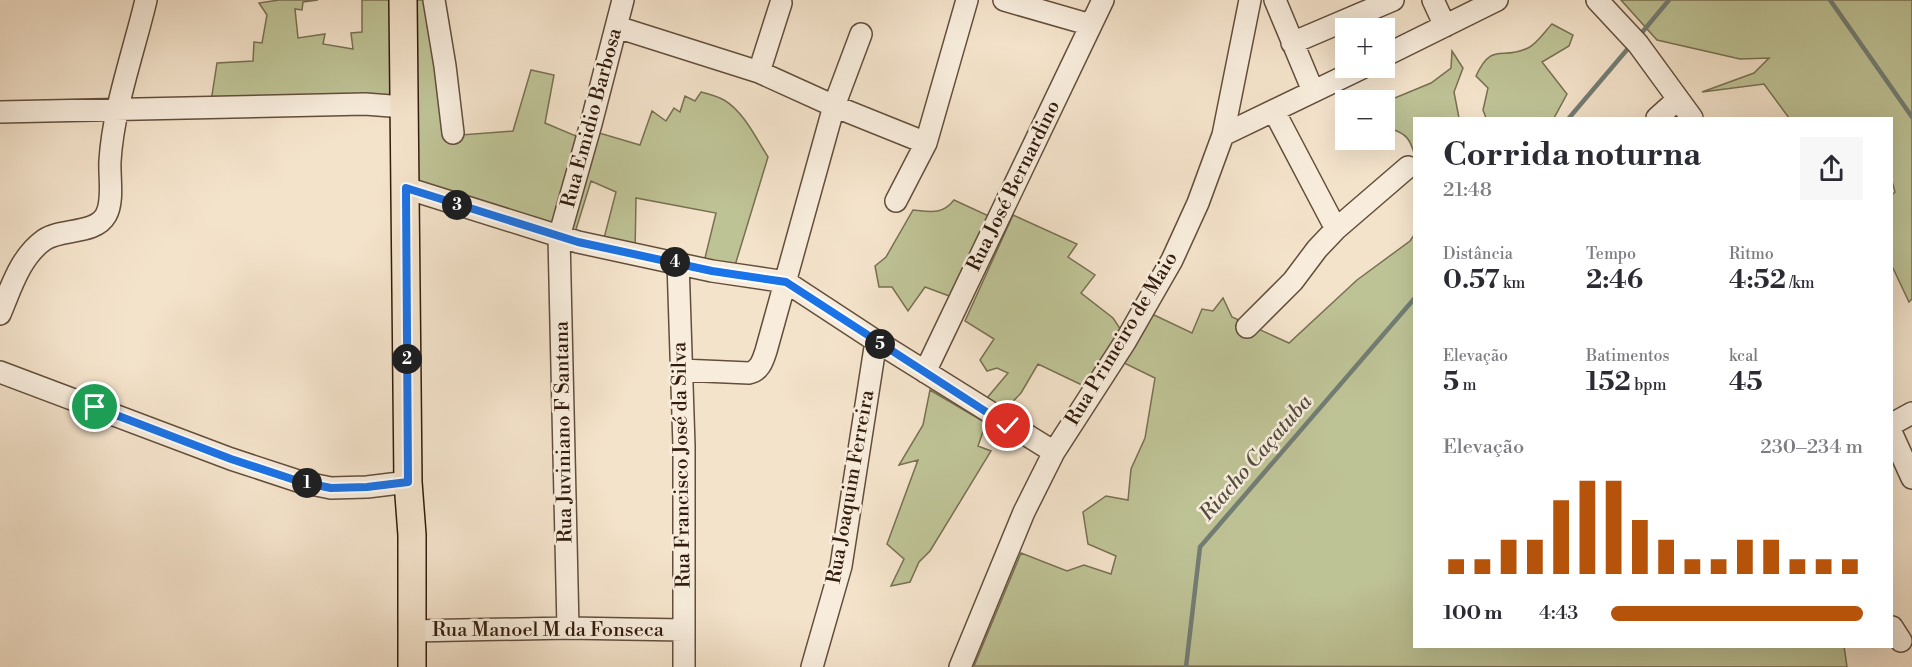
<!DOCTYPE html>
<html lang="pt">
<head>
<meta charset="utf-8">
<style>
  body { margin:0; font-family:"Libre Bodoni",serif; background:#f7f7f7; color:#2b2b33; height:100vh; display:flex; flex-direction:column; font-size:22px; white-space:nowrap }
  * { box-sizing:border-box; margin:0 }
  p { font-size:20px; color:#7c7c81 }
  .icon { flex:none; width:33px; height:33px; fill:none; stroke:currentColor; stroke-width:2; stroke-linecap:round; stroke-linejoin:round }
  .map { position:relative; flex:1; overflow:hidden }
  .drawer { position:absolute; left:1413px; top:117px; width:480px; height:531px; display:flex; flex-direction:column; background:#fff; border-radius:0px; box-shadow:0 6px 24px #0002 }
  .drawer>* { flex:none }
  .tools { position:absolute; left:1335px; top:18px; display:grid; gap:12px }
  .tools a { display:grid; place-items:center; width:60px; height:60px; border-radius:0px; background:#fff; box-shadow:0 6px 24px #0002; font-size:30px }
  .pin { position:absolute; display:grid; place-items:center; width:51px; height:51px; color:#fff; margin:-26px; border:3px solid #fff; border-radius:50%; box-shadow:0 2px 6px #0007 }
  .km { position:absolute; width:30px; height:30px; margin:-15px; border-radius:50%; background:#222; color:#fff; font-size:16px; line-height:30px; text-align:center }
  .round { display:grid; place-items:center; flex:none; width:63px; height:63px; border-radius:0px; background:#f7f7f7 }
  .summary { display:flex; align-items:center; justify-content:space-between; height:102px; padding:0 30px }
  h1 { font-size:33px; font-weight:700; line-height:45px }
  .metrics { display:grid; grid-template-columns:repeat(3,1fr); gap:9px; height:102px; padding:6px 30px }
  .metrics div { display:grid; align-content:center }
  .metrics b { font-size:26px; font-weight:700 }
  .metrics small { font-size:16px; font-weight:400 }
  .metrics p { font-size:16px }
  .chart { height:168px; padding:12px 30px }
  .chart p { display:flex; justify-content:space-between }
  .chart svg { width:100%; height:108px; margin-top:6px; stroke:#b45309; stroke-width:6 }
  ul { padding:0 30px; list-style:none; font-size:20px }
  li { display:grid; grid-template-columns:96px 72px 1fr; align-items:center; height:45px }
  li i { height:15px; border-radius:8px; background:#b45309 }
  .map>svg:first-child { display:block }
  .green { fill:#bec396; stroke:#787052; stroke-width:1.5 }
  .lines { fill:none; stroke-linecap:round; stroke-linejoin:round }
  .stream { stroke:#727d74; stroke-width:4.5 }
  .minor-casing { stroke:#634e3c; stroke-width:24 }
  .major-casing { stroke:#331c0d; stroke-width:30 }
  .minor { stroke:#f8eddd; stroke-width:21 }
  .major { stroke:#f4e3cb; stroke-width:27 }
  .route-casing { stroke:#fff; stroke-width:12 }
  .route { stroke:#1a73e8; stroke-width:8 }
  .labels { text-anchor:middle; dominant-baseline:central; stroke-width:5; stroke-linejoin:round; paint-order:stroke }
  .street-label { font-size:20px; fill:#331c0d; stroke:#f8eddd }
  .water-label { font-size:21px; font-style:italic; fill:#524d40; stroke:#f8eddd }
</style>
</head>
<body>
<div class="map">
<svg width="1912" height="667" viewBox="0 0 1912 667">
  <rect width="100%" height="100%" fill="#f4e3cb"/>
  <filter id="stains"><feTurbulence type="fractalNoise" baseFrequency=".00333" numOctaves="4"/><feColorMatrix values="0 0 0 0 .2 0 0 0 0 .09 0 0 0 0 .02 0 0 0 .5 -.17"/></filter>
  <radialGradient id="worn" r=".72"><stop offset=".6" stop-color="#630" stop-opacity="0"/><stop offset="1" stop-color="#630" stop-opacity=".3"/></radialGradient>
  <!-- green -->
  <path class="green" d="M279 0H318L303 2 302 10 295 9 298 38 325 34 323 44 353 49 351 33 362 32V0H390L394 106 210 108 217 63 253 61 254 42 262 43 267 15 259 3Z
    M406 0H439L461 135 513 131 531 70 554 75 545 123 585 140 596 132 640 145 652 111 666 121 674 108 680 112 685 96 695 101 701 92C709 94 717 96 724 100 744 112 756 138 768 157L733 272 703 266 716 213 636 198 635 253 602 246 616 192 591 181 573 239 408 195Z
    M1621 0H1912V299L1909 302 1892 266V195L1895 192 1892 181V118H1789L1764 84 1702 92 1754 73 1769 58 1740 59 1657 40Z
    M1552 24 1573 35 1569 46 1542 62 1567 94 1554 118H1486L1483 110 1488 88 1476 76C1492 41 1501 61 1528 48 1537 44 1545 31 1552 24Z
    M1452 51 1463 68 1454 92 1459 118H1414V153C1410 139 1406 134 1392 129L1385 133V102L1431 83 1451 68Z
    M954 200 991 217 952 297 925 287 908 311 892 287H879L875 266 886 257 913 210C931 212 942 215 954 200Z
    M1013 215 1077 244 1068 257 1095 275 1081 293 1113 318 1121 330 1084 386 1038 364 1021 393 1002 413 987 398 1008 373 997 368 987 371 980 360 994 339 965 321Z
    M1414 235V646H1844L1847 667 974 666 1021 553 1067 571 1084 565 1111 574 1116 556 1088 544 1083 512 1106 496 1128 500 1131 469 1145 438 1155 378 1124 363 1152 314 1192 333 1202 309 1213 311 1223 298 1232 317 1289 343 1357 280 1410 241Z
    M930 390 986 423 978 446 991 451 930 551 919 562 910 582 891 586 904 559 887 544 918 460 899 465 923 425Z"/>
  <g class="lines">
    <!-- stream -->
    <path class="stream" d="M1830 0 1912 117
      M1639 36 1669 0
      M1569 118 1631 45
      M1186 667 1200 547 1414 299"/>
    <defs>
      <path id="minor" d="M434 0 445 66 453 133
        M1004 0 1091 25
        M1275 0 1313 91
        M1433 0 1445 26
        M1597 0 1638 44 1692 118
        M617 27 759 72 834 106 926 143
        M1292 43 1393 0
        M1384 56 1497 0
        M759 72 781 3
        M1274 111 1336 229
        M0 112 365 104 404 107
        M1657 118 1677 100
        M1223 135 1362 68
        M406 188 578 242 712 271 786 282 876 341 1054 452
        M896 201 926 143 967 0
        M678 262 684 446V667
        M0 314C11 288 20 257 44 240 61 228 95 235 106 215 114 201 109 176 110 161 113 109 134 51 146 0
        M1247 327 1293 281 1317 249 1336 229 1408 167
        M681 370 749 373C760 371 763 360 766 351L834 106 861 34
        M0 372 231 459 301 482 331 488 367 487 408 482
        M925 372 1103 0
        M1892 424 1912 413
        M1892 434 1912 478
        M1892 627 1901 641
        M568 628 559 237 591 124 623 0
        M412 631 568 628 683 630
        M812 667 841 566 876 341
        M960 667 1024 512 1054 452 1125 342 1172 260 1198 203 1223 135 1250 0"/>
      <path id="major" d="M403 0 408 482 412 535V667"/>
    </defs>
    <!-- minor casing -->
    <use href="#minor" class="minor-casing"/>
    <!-- major casing -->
    <use href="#major" class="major-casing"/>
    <!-- minor -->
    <use href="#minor" class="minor"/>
    <!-- major -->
    <use href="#major" class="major"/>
  </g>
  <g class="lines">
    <defs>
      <path id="route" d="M95 407 231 459 301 482 331 488 367 487 408 482 406 188 578 242 712 271 786 282 1008 426"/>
    </defs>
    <!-- route casing -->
    <use href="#route" class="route-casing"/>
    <!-- route -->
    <use href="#route" class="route"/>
  </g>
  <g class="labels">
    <!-- street labels -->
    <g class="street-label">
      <text transform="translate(592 118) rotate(-75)">Rua Emidio Barbosa</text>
      <text transform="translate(1014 186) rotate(-64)">Rua José Bernardino</text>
      <text transform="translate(1122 339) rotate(-59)">Rua Primeiro de Maio</text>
      <text transform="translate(564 432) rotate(-91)">Rua Juviniano F Santana</text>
      <text transform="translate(682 465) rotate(-91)">Rua Francisco José da Silva</text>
      <text transform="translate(851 487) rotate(-80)">Rua Joaquim Ferreira</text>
      <text x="548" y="630">Rua Manoel M da Fonseca</text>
    </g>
    <!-- water labels -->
    <g class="water-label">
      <text transform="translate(1256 458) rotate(-49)">Riacho Caçatuba</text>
    </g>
  </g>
  <rect width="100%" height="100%" filter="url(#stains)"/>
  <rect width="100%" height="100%" fill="url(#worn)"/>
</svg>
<div class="tools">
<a>+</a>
<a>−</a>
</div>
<div class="pin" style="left:95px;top:407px;background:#1e9e55"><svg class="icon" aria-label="arrive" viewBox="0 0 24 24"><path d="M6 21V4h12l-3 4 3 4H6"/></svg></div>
<div class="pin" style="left:1008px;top:426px;background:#d93025"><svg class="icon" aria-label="check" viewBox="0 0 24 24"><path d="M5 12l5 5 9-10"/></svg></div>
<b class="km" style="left:307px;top:483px">1</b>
<b class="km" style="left:407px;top:359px">2</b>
<b class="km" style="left:457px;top:205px">3</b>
<b class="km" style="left:675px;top:262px">4</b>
<b class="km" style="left:880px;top:344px">5</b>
<section class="drawer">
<div class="summary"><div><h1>Corrida noturna</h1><p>21:48</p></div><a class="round"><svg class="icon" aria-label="share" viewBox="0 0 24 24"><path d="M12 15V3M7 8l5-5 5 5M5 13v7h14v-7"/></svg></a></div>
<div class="metrics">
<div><p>Distância</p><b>0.57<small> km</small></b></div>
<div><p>Tempo</p><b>2:46</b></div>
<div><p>Ritmo</p><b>4:52<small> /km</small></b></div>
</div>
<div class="metrics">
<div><p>Elevação</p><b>5<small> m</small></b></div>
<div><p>Batimentos</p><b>152<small> bpm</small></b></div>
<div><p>kcal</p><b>45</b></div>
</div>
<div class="chart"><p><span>Elevação</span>230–234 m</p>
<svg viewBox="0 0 160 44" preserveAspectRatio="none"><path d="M5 44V38M15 44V38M25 44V30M35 44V30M45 44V14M55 44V6M65 44V6M75 44V22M85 44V30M95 44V38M105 44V38M115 44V30M125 44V30M135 44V38M145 44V38M155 44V38"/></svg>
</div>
<ul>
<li><b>100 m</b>4:43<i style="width:100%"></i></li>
</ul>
</section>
</div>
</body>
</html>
